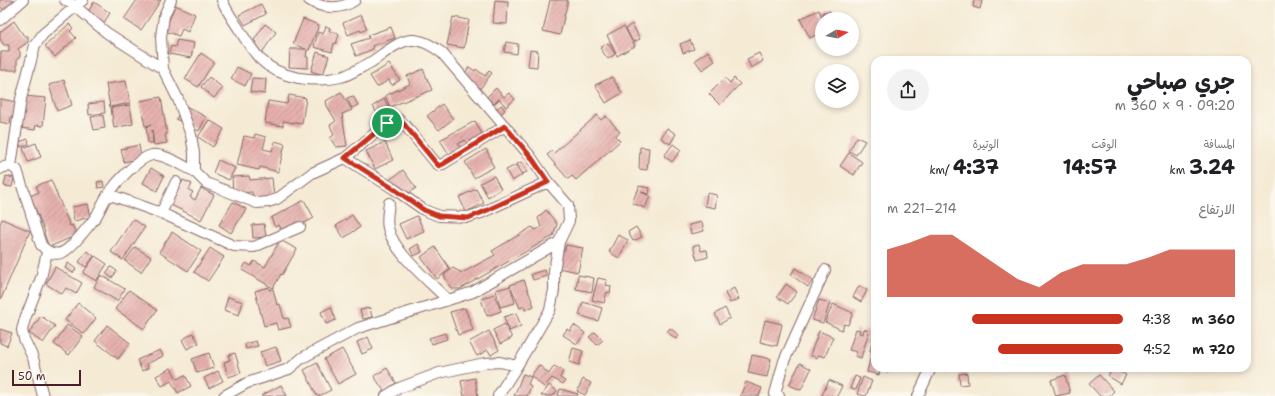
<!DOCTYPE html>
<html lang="ar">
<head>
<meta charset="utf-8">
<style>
  body { margin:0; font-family:"Shantell Sans","Playpen Sans Arabic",sans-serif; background:#f2f2f2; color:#202124; direction:rtl; height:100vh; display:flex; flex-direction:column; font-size:15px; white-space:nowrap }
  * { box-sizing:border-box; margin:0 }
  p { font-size:13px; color:#757577 }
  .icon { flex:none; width:22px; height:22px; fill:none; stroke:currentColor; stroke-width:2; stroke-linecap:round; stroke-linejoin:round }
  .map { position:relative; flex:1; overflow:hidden; direction:ltr }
  .panel { position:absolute; left:871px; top:56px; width:380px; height:316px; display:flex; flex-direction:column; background:#fff; border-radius:12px; box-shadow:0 2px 6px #0003; direction:rtl }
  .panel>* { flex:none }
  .needle { width:26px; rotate:81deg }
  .buttons { position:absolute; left:815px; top:12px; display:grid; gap:8px }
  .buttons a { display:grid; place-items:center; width:44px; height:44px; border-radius:50%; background:#fff; box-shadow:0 2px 6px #0003; font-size:20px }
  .scale { position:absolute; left:12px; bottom:10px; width:69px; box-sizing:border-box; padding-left:4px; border:2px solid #4a1f2b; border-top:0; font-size:11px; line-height:14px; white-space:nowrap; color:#4a1f2b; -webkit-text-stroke:3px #fbf7ec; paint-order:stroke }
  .pin { position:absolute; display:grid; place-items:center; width:34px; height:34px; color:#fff; margin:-17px; border:2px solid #fff; border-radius:50%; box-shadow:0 1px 4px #0007 }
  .round { display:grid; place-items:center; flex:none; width:42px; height:42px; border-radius:21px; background:#f2f2f2 }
  .headline { display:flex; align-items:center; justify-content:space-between; height:68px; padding:0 16px }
  h1 { font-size:22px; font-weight:700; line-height:30px }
  .stats { display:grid; grid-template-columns:repeat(3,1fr); gap:6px; height:68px; padding:4px 16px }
  .stats div { display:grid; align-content:center }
  .stats b { font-size:20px; font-weight:700 }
  .stats small { font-size:11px; font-weight:400 }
  .stats p { font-size:11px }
  .chart { height:112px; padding:8px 16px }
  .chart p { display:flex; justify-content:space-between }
  .chart svg { width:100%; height:72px; margin-top:4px; fill:#c8321e; opacity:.7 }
  ul { padding:0 16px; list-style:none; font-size:13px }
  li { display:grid; grid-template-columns:64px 48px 1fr; align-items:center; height:30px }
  li i { height:10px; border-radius:5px; background:#c8321e }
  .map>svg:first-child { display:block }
  .building { fill:url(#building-hatch) }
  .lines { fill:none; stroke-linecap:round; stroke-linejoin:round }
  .minor-casing { stroke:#866666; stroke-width:12 }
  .minor { stroke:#fff; stroke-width:10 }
  .route-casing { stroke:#fff; stroke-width:8 }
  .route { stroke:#c8321e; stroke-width:5 }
</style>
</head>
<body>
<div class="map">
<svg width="1275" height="396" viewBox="0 0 1275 396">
  <defs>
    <pattern id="building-hatch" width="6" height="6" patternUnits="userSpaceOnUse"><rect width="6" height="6" fill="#e6b0ad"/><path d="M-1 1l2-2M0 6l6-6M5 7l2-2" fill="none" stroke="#bc8f8d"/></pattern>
  </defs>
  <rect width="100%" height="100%" fill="#fbf7ec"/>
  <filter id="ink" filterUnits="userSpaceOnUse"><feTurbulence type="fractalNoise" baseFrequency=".025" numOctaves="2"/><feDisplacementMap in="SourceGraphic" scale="8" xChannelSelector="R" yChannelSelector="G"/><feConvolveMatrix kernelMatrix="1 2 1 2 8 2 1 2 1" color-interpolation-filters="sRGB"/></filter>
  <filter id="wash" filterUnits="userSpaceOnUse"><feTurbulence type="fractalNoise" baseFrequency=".012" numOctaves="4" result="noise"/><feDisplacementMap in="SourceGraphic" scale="16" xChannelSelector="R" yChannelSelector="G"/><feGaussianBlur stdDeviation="0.9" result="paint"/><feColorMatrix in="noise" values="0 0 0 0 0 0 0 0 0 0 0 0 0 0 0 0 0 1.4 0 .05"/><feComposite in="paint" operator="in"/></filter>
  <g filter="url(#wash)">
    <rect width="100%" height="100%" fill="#f5ebd5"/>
    <g id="blocks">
      <!-- building -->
      <path class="building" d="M0 0H20L5 12 0 6Z
        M137 0H161L141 30 124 19Z
        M495 0 508 1 507 24 493 23Z
        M550 0H568L560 35 543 31Z
        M974 0 982 1 980 9 973 7Z
        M94 2 110 13 102 26 86 15Z
        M261 4 266 14 245 25 239 15Z
        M175 5 195 14 188 32 182 29 179 36 165 31Z
        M819 10 823 19H822V25L819 26 822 32 810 38 800 19Z
        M830 11 831 19H824L823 12Z
        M361 15 367 29 361 32 360 30 348 35 343 23Z
        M453 17 469 20 464 48 447 45Z
        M303 19 319 25 309 50H307L306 57H308V68L289 67 290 49H306L293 44Z
        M14 21 24 36H28V42L18 49 20 52V57L17 59V70H0L1 52H9V45H4L0 39V32Z
        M69 24 73 28 70 31 76 38 55 57 45 46Z
        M265 24 276 32 261 54 252 48 256 42 254 40Z
        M632 24 640 39 633 42 635 46 617 56 607 35 624 26 632 41 626 28Z
        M326 26 330 28 329 31 339 34 336 44 334 43 332 52 314 47 318 32 323 34Z
        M391 27 395 38 372 46 373 49 356 56 351 44 369 38 368 35Z
        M177 40 194 43 191 58 169 54 171 46 175 47Z
        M690 40 694 49 683 53 680 44Z
        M506 42 518 44 517 54 504 52Z
        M608 43 615 54 608 59 600 48Z
        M530 50 538 51 537 67 528 66Z
        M708 51 715 61 702 70 695 60Z
        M317 52 329 56 323 75 311 71Z
        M201 53 214 62 198 87 185 79Z
        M759 53 763 61 751 68 747 59Z
        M389 64 400 80 392 85 389 80 377 87 370 76Z
        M237 67 251 74 245 86 231 79Z
        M469 67 475 71 476 69 485 76 489 71 492 73 479 90 462 78Z
        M423 69 432 90 390 107 385 96 410 84 407 76Z
        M209 77 223 88 214 98 201 87Z
        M612 77 622 93 606 103 595 85Z
        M252 78 266 79 265 94 250 92Z
        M725 78 730 83 734 78 740 84 720 105 709 94Z
        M64 80 72 105 57 111 49 85Z
        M126 81 130 103 110 107 106 84Z
        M496 88 504 97 509 93 515 99 506 107 499 99 494 104 487 97Z
        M341 92 352 110 342 114 347 146 336 147 330 138 334 135 330 125 336 121 327 106 326 101Z
        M289 95 306 98 302 124 283 121V126L265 123 268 101 287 104Z
        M24 96 46 98 43 126 36 125 35 130 21 128Z
        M353 96 358 105 352 108 347 98Z
        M161 97 167 134 165 135 167 143 154 145 152 130 153 143H148L146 127 151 125 145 126 140 101Z
        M0 99 17 102 15 116H11L10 124 0 122Z
        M384 99 392 112 380 119 373 106Z
        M104 102 105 113 89 115 88 104Z
        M442 104 453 119 439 130 427 116Z
        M130 105 133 124 114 128 111 108Z
        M184 105 206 117 199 131 176 119Z
        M494 105 497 109 501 105 505 110 496 119 488 110Z
        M103 115 105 128 94 130 91 117Z
        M597 115 601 120 606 116 620 132 615 136 620 141 576 180 572 176 568 179 547 155 552 151 554 153Z
        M209 120 224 129 213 147 198 137Z
        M475 121 482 134 467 143 465 140 458 144 462 149 450 156 440 140Z
        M667 128 676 134 670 144 661 138Z
        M255 134 266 137 263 149 272 151 275 141 285 144 278 172 260 167 259 170 237 165 244 136 254 138Z
        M857 137 865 141 856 155 849 151Z
        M28 139 29 144 21 147 19 142Z
        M385 142 393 160 375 169 366 151Z
        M36 143 41 157 28 162 23 148Z
        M673 144 681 150 672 162 664 156Z
        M139 145 141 158 124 162 121 149Z
        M640 147 649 148 647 170 639 169Z
        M486 149 491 159 490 160 494 167 474 178 465 162Z
        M849 153 862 162 854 175 840 166Z
        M218 160 235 168 229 180 213 173Z
        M522 162 527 172 522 174 517 164Z
        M516 165 522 175 512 181 506 170Z
        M151 168 164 176 157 191 143 183Z
        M403 170 416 188 401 199 388 181Z
        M6 176 14 178 12 187 4 186Z
        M249 176 250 180 272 178 274 197 253 198 252 192 233 193 232 177Z
        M494 176 501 189 488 197 480 183Z
        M51 180 70 226 72 225 77 235 49 247 44 233 45 232 30 196 39 192 36 186Z
        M183 180 192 184 189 190 193 192 190 197 195 200 201 188 214 195 201 220 171 205Z
        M103 181 104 187 98 188 97 182Z
        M639 186 650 188 649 194 641 192 650 196 645 208 632 203 637 191H638Z
        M476 189 484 203 466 212 459 197Z
        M707 193 717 195 715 208 705 206Z
        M304 200 314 218 284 234 279 225 275 227 271 218Z
        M233 202 246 209 231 233 219 225Z
        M88 204 91 217 74 221 72 207Z
        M546 210 557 224 553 236 460 289H451L444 275 453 268 462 273 495 255 492 251 532 227 536 230 541 227 538 218Z
        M352 215 360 227 344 238 336 226Z
        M417 216 424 231 406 239 399 224Z
        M2 219 30 231 1 299 0 298V224Z
        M133 219 145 227 123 260 111 252Z
        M702 222 704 231 691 234 689 225Z
        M264 224 266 237 253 238 252 225Z
        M636 227 642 237 633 241 628 232Z
        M172 232 201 251 188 271 159 252Z
        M618 235 628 240 619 258 609 252Z
        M280 240 297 249 282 275 281 274 273 288 242 270 246 263 251 266 254 261 265 267Z
        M418 244 422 252 414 256 410 249Z
        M699 244 701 251 707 250 708 257 697 260 693 246Z
        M566 245 583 248 578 272 558 268 562 250H565Z
        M135 247 151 257 141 272 125 261Z
        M435 247 450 269 437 279 421 257Z
        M210 248 224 257 208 281 194 272Z
        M87 251 94 256 86 267 79 262Z
        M95 256 107 264 96 281 83 273Z
        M68 263 76 269 73 273 65 268Z
        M55 267 82 283 76 294 66 288 62 294 46 284Z
        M111 267 117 271 112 278 106 273Z
        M795 268 813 280 808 287 791 275Z
        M545 270 547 276 533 280 531 274Z
        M101 275 125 289 117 301 94 287Z
        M578 275 594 278 592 292 576 289Z
        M598 278 607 280 606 285 611 286 610 293 607 292 604 303 592 300Z
        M524 280 534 306 525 310 524 306 520 308 511 288 515 303 500 307 496 290 511 286 510 285Z
        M786 284 797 292 788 304 777 297Z
        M859 286 867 290 861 302 853 297Z
        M269 287V290L273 289 277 305 280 304 284 319 288 318 291 327 278 330 276 323 264 326 255 291Z
        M734 288 739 299 730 303 725 293Z
        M129 290 157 310 144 329 115 309Z
        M494 294 501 311 487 316 481 299Z
        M228 297 243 302 239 315 224 310Z
        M819 300 830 303 823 323 812 320Z
        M583 302 602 308 598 321 579 315Z
        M78 303 96 318 84 334 65 320Z
        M833 304 853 313 848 325 844 324 842 330 825 322Z
        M331 307 336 320 326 324 321 312Z
        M370 308 372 317 363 319 360 310Z
        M465 308 473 330 458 335 450 312Z
        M725 308 730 318 720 324 715 314Z
        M516 313 521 326 509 331 504 317Z
        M41 316 55 326 43 343 29 333Z
        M765 320 782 324 777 346 760 342Z
        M505 324 512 338 500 344 493 330Z
        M67 325 83 336 69 355 54 344Z
        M107 325 130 343 118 359 95 341Z
        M574 325 585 333 577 344 563 335 567 329 570 331Z
        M670 328 679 335 676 339 667 332Z
        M0 329 12 333 7 346 0 343Z
        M856 329 860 330 859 333 863 334 864 329 869 331 861 358 855 356 857 352 849 350Z
        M489 331 499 350 491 355 488 350 477 356 469 342Z
        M819 331 833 337 825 357 818 355 817 358 810 355Z
        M595 332 603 340 597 345 589 337Z
        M193 333 199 343 187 349 182 340Z
        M445 333 447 339 432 344 429 338Z
        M874 333 875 368H889L888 372 880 370 879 375 867 372 872 351H870Z
        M368 337 373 349 362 354 357 342Z
        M256 341 258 346 246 349 245 344Z
        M276 347 281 361 265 366 260 352Z
        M573 348 583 351 579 365 569 362Z
        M342 349 356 374 338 384 324 359Z
        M160 350 163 356 147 364 148 368 142 371 137 360Z
        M209 353 214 368 197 373 192 359Z
        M235 353 241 373 228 377 224 362 230 360 228 355Z
        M752 355 771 359 767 377 748 373Z
        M317 363 331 390 319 396H317L304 370Z
        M800 363 811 369 801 390 789 385Z
        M539 365 549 374 554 366 563 371 560 378 565 381 563 384 552 378 544 387 531 376Z
        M171 368 177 379 185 375 191 386 178 393 171 381 162 386 156 376Z
        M387 368 396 383 384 391 374 376Z
        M1113 368 1126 375 1121 384 1108 376Z
        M218 371 223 381 209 388 204 378Z
        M967 373 968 384 960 385 959 374Z
        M523 374 531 377 528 384 531 386 527 396H514Z
        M1065 375 1070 393 1056 396 1051 380Z
        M1099 375 1114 391 1109 396H1100L1089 384Z
        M855 376 860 378 856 390 850 388Z
        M863 377 872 381 866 396 857 394Z
        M475 378 478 396H464L461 381Z
        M583 379 591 383 585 395 577 391Z
        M829 380 842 386 837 396H825L822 395Z
        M746 382 762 388 759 396H740Z
        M281 385 287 396H261Z
        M549 385 557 391 553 396H541Z
        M560 389 578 394 577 396H558Z"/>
    </g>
  </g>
  <g filter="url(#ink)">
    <use href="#blocks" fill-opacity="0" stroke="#866666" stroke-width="1"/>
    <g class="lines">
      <defs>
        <path id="minor" d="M65 0 75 6 107 33 163 69
          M171 0 164 16 161 37 163 69 178 99 191 135 194 153V171L206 183 257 203 268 202 277 199 312 173 345 158
          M222 0C226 10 233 20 239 29 245 39 252 50 260 59 280 79 314 83 341 77 349 75 358 69 366 65 380 58 394 42 411 40 422 39 433 46 442 53L531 157 548 182 568 205 569 221 559 242 554 271V290L550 310 517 366 498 396
          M309 0C322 9 342 10 355 0
          M0 20 23 0
          M505 126 443 164 439 165 436 163 404 124 398 119 387 123 345 158 394 189 424 210 439 216 468 217 481 213 548 182
          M11 166 21 99 35 45 43 34 83 0
          M0 169 3 167 11 166 17 170 41 245C58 264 70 248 82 234 87 228 93 221 97 215 101 208 104 200 109 193 117 182 138 158 152 155 163 153 183 166 194 171
          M108 194 161 213 234 246 254 247 300 227
          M389 203C388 211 386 220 388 228 394 253 430 282 448 300L473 292 559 242
          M161 213 176 182
          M43 396 33 358 24 339 22 330 25 319 41 278 47 252
          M224 396 247 383 289 369 302 358 358 328 448 300
          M386 396 399 388 439 373 485 363 500 362 517 366
          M779 396 775 394 784 361 825 270
          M918 396 931 368"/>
      </defs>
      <!-- minor casing -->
      <use href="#minor" class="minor-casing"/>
      <!-- minor -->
      <use href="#minor" class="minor"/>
    </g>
  </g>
  <g class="lines" filter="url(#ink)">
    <defs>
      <path id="route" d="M398 120 404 124 436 163 439 166 443 164 505 126 531 157 548 182 481 213 468 218 439 216 424 210 394 189 345 158 387 123Z"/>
    </defs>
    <!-- route casing -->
    <use href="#route" class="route-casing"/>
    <!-- route -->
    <use href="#route" class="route"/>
  </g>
</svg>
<div class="buttons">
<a><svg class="needle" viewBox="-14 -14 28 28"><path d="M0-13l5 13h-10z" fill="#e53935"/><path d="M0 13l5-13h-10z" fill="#757577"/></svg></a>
<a><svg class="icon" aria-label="layers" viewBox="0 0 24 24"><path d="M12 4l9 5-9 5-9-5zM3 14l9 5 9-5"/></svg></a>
</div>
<div class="scale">50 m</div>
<div class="pin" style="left:387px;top:123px;background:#1e9e55"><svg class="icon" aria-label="arrive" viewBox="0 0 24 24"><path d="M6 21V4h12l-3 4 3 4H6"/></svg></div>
<section class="panel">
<div class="headline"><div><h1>جري صباحي</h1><p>09:20 · 9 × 360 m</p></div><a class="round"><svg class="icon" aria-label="share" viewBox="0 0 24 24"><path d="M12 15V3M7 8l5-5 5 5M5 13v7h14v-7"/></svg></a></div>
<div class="stats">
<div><p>المسافة</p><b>3.24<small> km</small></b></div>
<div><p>الوقت</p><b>14:57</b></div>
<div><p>الوتيرة</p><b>4:37<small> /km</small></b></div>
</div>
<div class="chart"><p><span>الارتفاع</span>214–221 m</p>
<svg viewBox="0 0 160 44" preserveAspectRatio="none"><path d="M0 44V15L10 11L20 6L30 6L40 15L50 24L60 33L70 38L80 29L90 24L100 24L110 24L120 20L130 15L140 15L150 15L160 15V44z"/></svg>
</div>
<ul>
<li><b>360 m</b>4:38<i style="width:64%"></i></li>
<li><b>720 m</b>4:52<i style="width:53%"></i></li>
</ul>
</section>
</div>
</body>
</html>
